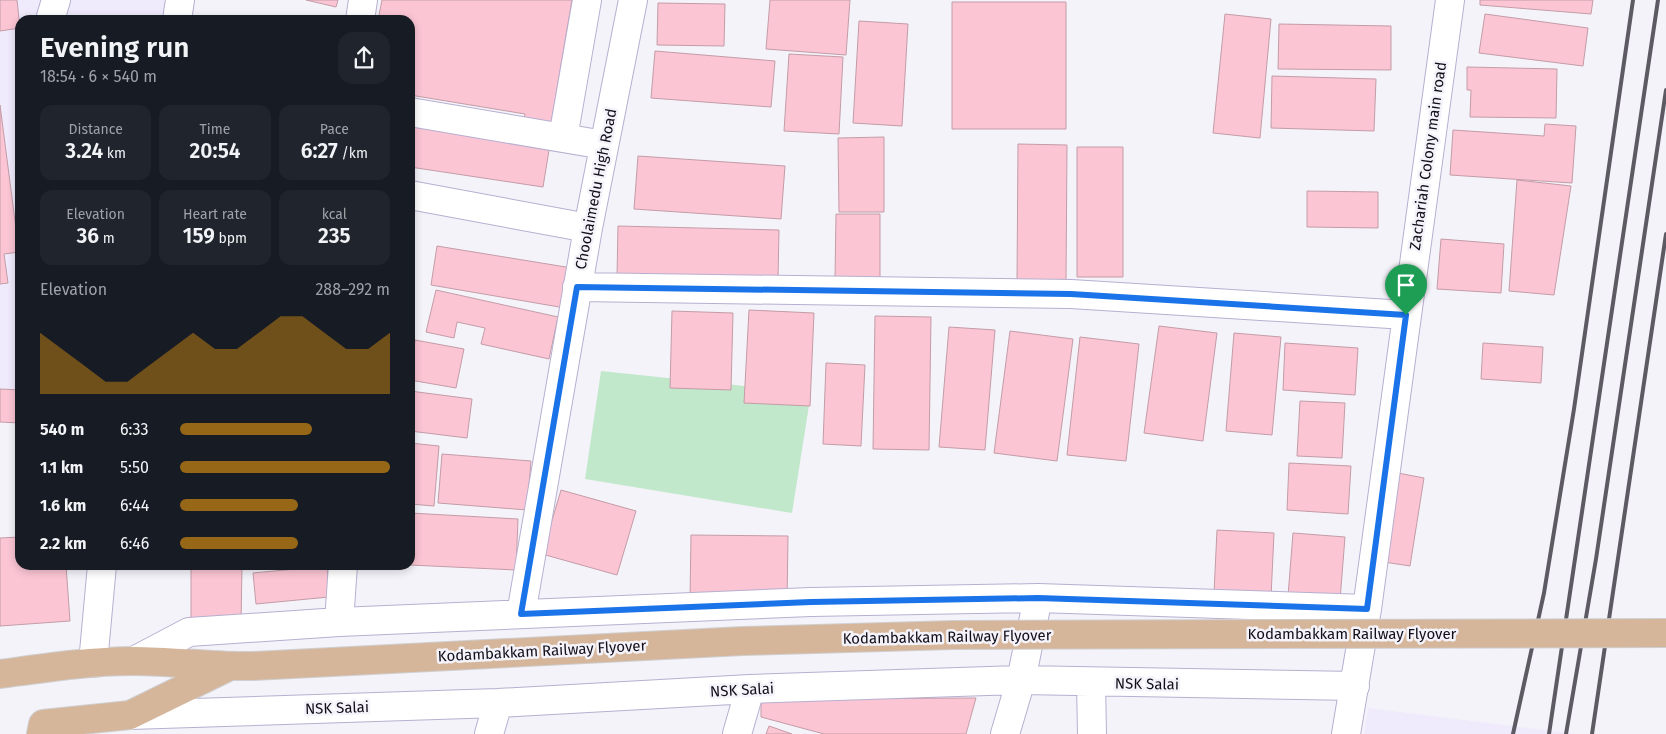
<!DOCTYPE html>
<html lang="en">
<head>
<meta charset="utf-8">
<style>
  body { margin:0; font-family:"Fira Sans",sans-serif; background:#20242c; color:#f1f3f6; height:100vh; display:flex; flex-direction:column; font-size:19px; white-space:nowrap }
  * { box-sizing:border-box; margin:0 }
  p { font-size:16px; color:#9ea1a6 }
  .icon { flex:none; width:28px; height:28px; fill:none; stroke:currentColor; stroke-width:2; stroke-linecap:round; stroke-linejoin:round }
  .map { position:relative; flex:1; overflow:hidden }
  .sheet { position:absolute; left:15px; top:15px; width:400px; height:555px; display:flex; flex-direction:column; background:#171b24; border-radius:15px; box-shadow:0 2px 8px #0003 }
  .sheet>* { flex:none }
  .pin { position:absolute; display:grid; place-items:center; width:42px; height:42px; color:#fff; margin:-51px -21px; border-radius:50% 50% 50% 0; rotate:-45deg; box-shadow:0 0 5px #0007 }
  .pin .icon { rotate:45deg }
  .round { display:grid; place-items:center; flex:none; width:52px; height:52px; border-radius:15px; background:#20242c }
  .overview { display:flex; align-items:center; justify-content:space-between; height:85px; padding:0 25px }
  h1 { font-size:28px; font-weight:600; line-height:38px }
  .stats { display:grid; grid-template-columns:repeat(3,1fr); gap:8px; height:85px; padding:5px 25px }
  .stats div { display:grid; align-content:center; border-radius:12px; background:#20242c; text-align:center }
  .stats b { font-size:21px; font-weight:600 }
  .stats small { font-size:14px; font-weight:400 }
  .stats p { font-size:14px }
  .chart { height:140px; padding:10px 25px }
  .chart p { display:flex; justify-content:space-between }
  .chart svg { width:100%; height:90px; margin-top:5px; fill:#966717; opacity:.7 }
  ul { padding:0 25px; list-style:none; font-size:16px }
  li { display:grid; grid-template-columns:80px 60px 1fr; align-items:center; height:38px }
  li i { height:12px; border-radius:6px; background:#966717 }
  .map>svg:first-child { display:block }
  .built { fill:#efebfc }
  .green { fill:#c2e8cc }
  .building { fill:#fbc5d4; stroke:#c39ca7 }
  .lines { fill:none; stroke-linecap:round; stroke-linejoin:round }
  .minor-casing { stroke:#b7afd0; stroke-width:30 }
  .major-casing { stroke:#cfcfd1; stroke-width:30 }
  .minor { stroke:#fff; stroke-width:28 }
  .major { stroke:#d5b69a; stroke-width:28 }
  .rail { stroke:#5d5a64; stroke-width:4 }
  .major-bridge-casing { stroke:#cfcfd1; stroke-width:30; stroke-linecap:butt }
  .major-bridge { stroke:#d5b69a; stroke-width:28 }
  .route-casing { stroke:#fff; stroke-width:10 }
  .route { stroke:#1a73e8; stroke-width:6 }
  .labels { text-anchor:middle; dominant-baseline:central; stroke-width:5; stroke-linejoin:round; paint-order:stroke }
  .street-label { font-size:15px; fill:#110d19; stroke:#f5f3fa }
</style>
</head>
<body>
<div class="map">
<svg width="1666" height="734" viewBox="0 0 1666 734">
  <rect width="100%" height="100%" fill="#f5f3fa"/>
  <!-- built -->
  <path class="built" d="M0 0H167L164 20H20V403L0 402Z
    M1368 708 1577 734H1364Z"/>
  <!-- green -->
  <path class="green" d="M601 371 811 393 792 513 585 479Z"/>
  <!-- building -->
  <path class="building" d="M0 0H17L20 28 0 31Z
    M306 0H338L336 7Z
    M382 0H572L551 124 524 119 525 114 410 95V20H378Z
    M770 0H850L846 55 766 49Z
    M1480 0H1593L1591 14 1480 5Z
    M952 2H1066V129H952Z
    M658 3 725 4 724 46 657 45Z
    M1225 14 1271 19 1260 138 1213 133Z
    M1485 14 1588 28 1583 66 1479 53Z
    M859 21 908 24 902 126 853 123Z
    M1279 24 1391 26V70L1278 69Z
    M655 51 775 61 771 107 651 98Z
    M789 54 843 57 839 134 784 131Z
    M1467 67 1557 69 1556 118 1470 117 1471 90H1467Z
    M1272 76 1376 79 1374 131 1271 128Z
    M0 105 19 252 4 254 8 283 0 284Z
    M410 116 551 138 543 187 410 167Z
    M1545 124 1576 126 1572 183 1450 175 1453 130 1544 136Z
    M884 137V212H839L838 138Z
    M1018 144 1067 145 1066 283 1017 282Z
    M1077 147H1123V277H1077Z
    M638 156 785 166 781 219 634 209Z
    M1517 180 1571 186 1554 295 1509 291Z
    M1307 191 1378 192V228L1307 227Z
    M836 214H880V279L835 278Z
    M618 226 779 230 778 280 617 276Z
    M1441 239 1504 244 1501 293 1437 289Z
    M437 246 572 268 565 308 431 285Z
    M436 290 558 317 549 359 481 344 485 328 457 322 454 338 426 332Z
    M749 310 814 313 810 406 744 403Z
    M672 311 733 313 731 390 670 388Z
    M875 316 931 317 929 450 873 449Z
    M1159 326 1217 333 1203 441 1144 433Z
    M949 327 995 330 985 450 939 447Z
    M1010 331 1073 339 1057 461 994 453Z
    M1234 333 1281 337 1272 435 1226 431Z
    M1080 337 1139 344 1126 461 1067 455Z
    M415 340 464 349 456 388 410 380Z
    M1285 343 1358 348 1355 395 1283 390Z
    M1483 343 1543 347 1541 383 1481 379Z
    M826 363 865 365 861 446 823 444Z
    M0 389 20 390V423L0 422Z
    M410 391 472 399 467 438 410 431Z
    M1300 401 1345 403 1342 458 1297 456Z
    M410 443 439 446 434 506 410 504Z
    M442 454 531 461 527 510 438 503Z
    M1289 463 1351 466 1348 514 1287 510Z
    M1398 473 1424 478 1410 566 1384 562Z
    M561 490 636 511 617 575 542 554Z
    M410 513 518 519 516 570 410 565Z
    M1217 530 1274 533 1271 597 1214 593Z
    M1293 533 1345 537 1340 600 1288 596Z
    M691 535 788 536 787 602 690 600Z
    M20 537V565H66L70 621 0 626V538Z
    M191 565H242L241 625 191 624Z
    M327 566 329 597 256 604 253 573Z
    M976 698 966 734H824L761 717V699Z
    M769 726 792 734H766Z"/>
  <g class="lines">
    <defs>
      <path id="minor" d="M50 20 56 0
        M177 20 180 0
        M360 20 363 0
        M410 112 604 145
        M563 138 587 0
        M410 195 588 228
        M577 287 1071 294 1406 315
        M521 614 588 228 633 0
        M339 622 343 565
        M134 661 189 632 339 622 811 602 1038 598 1367 609
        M93 663 102 565
        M1091 683 1092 734
        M130 715 498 703 750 689 1021 680 1355 686
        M489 734 498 703
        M737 734 750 689
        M1005 734 1021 680 1038 598
        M1346 734 1367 609 1450 0"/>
      <path id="major" d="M0 674C44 668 89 661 134 661 173 661 213 667 252 666
        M41 734 43 724 130 715 228 667"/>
    </defs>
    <!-- minor casing -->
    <use href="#minor" class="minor-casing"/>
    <!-- major casing -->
    <use href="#major" class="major-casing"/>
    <!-- minor -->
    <use href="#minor" class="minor"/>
    <!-- major -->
    <use href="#major" class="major"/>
    <!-- rail -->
    <path class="rail" d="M1513 734 1544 593 1574 409 1633 0
      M1549 734 1658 0
      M1566 734 1596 559 1666 90
      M1592 734 1666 234"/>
    <defs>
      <path id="major-bridge" d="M252 666 743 641 954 635 1666 633"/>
    </defs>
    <!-- major-bridge casing -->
    <use href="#major-bridge" class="major-bridge-casing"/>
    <!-- major-bridge -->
    <use href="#major-bridge" class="major-bridge"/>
  </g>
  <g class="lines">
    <defs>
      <path id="route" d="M577 287 1071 294 1406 315 1367 609 1038 598 811 602 521 614Z"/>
    </defs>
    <!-- route casing -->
    <use href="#route" class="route-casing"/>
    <!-- route -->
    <use href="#route" class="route"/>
  </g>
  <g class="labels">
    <!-- street labels -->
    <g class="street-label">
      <text transform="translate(1428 156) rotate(-82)">Zachariah Colony main road</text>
      <text transform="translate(596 189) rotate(-79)">Choolaimedu High Road</text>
      <text x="1352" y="634">Kodambakkam Railway Flyover</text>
      <text transform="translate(947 637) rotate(-1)">Kodambakkam Railway Flyover</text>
      <text transform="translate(542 651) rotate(-3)">Kodambakkam Railway Flyover</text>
      <text transform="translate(1147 684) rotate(1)">NSK Salai</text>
      <text transform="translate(742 690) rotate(-3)">NSK Salai</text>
      <text transform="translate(337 708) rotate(-2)">NSK Salai</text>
    </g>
  </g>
</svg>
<div class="pin" style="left:1406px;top:315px;background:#1e9e55"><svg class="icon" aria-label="arrive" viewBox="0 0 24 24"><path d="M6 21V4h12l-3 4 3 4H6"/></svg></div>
<section class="sheet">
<div class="overview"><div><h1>Evening run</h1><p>18:54 · 6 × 540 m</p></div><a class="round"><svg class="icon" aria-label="share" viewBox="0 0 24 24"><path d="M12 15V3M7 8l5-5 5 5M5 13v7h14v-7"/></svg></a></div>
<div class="stats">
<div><p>Distance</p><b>3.24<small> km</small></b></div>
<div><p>Time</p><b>20:54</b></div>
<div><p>Pace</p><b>6:27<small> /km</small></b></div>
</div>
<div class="stats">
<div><p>Elevation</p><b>36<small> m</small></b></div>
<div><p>Heart rate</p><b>159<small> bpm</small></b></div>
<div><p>kcal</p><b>235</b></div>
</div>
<div class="chart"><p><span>Elevation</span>288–292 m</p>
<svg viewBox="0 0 160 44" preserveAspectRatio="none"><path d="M0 44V14L10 22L20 30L30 38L40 38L50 30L60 22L70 14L80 22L90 22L100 14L110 6L120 6L130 14L140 22L150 22L160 14V44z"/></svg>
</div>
<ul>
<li><b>540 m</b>6:33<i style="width:63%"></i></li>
<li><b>1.1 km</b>5:50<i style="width:100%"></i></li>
<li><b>1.6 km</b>6:44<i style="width:56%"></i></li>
<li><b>2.2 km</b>6:46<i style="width:56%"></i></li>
</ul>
</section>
</div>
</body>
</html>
